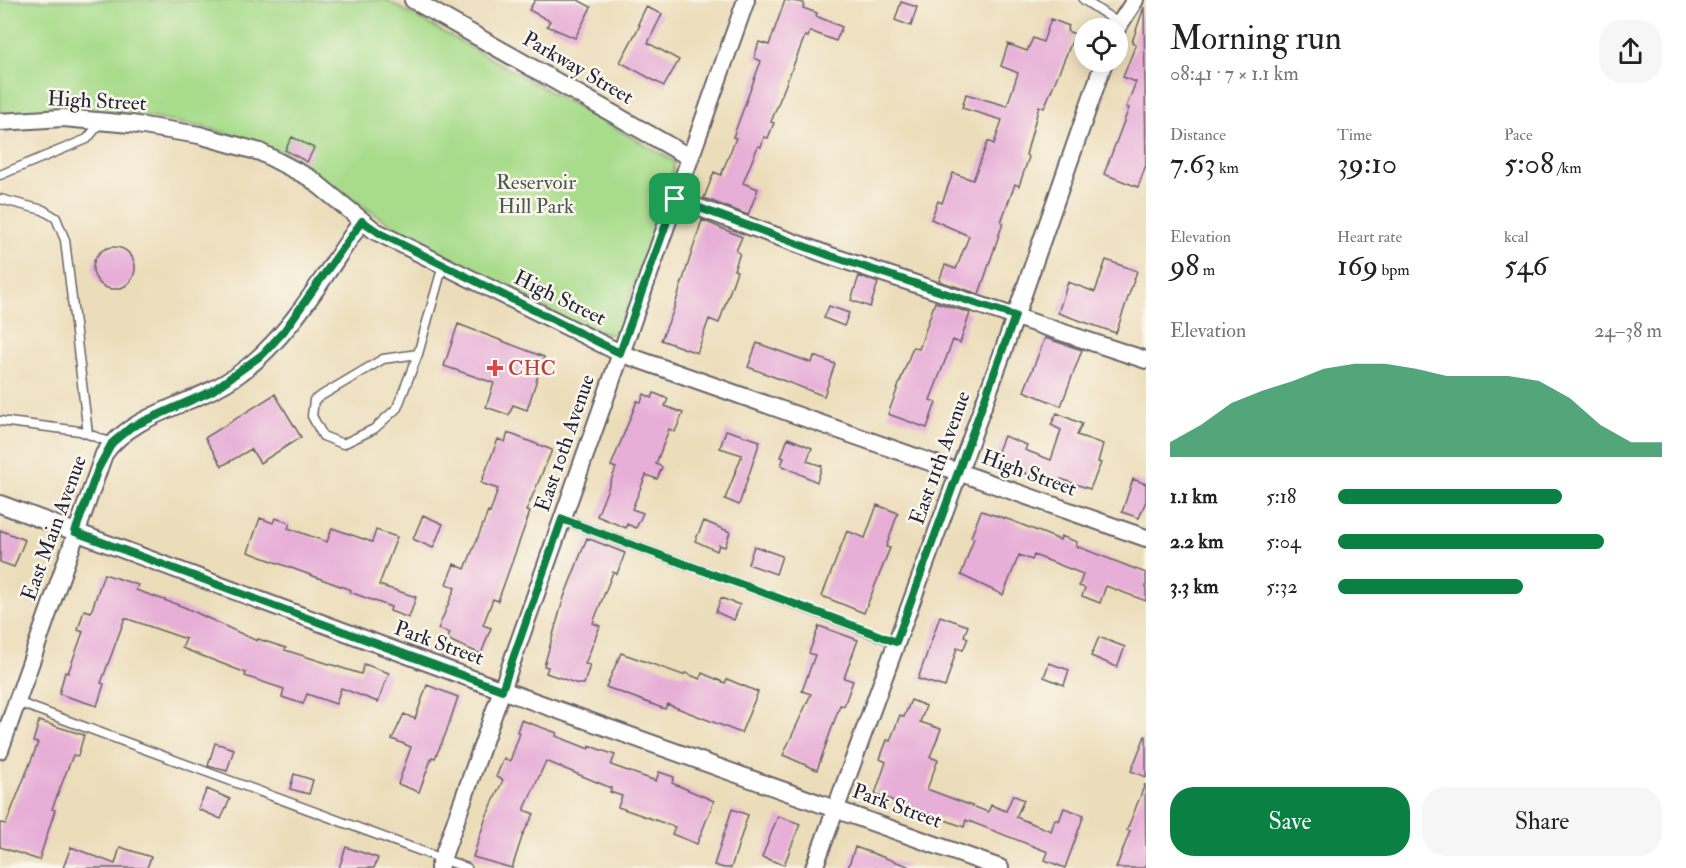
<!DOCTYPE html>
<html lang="en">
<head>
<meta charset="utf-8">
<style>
  body { margin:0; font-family:"IM FELL Double Pica",serif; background:#f6f6f6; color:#222; height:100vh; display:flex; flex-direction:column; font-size:22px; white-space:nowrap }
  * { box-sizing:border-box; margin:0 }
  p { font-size:20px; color:#767676 }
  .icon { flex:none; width:33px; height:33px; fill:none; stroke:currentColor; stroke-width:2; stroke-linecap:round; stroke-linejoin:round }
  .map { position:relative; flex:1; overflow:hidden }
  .drawer { display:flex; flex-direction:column; background:#fff; width:540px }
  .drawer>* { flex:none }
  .tools { position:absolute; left:1074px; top:18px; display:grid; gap:12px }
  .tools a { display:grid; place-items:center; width:54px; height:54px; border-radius:50%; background:#fff; box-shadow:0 3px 15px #0003; font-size:30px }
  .pin { position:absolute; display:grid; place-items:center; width:51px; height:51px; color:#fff; margin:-26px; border-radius:12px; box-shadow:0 3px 9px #0006 }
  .round { display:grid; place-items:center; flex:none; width:63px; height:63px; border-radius:24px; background:#f6f6f6 }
  .headline { display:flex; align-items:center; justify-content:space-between; height:102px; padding:0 24px }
  h1 { font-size:33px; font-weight:600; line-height:45px }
  .metrics { display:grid; grid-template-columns:repeat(3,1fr); gap:9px; height:102px; padding:6px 24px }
  .metrics div { display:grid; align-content:center }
  .metrics b { font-size:30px; font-weight:600 }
  .metrics small { font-size:16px; font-weight:400 }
  .metrics p { font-size:16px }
  .chart { height:168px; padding:12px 24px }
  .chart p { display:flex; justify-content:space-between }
  .chart svg { width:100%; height:108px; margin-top:6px; fill:#0b8043; opacity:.7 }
  .primary-button { display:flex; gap:12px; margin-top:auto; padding:12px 24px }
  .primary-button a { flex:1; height:69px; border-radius:24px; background:#0b8043; color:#fff; font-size:24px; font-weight:600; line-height:69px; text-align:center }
  .primary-button a+a { background:#f6f6f6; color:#222 }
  ul { padding:0 24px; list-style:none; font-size:20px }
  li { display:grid; grid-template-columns:96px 72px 1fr; align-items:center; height:45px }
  li i { height:15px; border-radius:8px; background:#0b8043 }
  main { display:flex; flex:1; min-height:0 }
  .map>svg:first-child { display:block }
  .green { fill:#a8dc8b; stroke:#657f63; stroke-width:1.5 }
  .building { fill:#e7aed7 }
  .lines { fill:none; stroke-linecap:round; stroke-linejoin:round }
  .lane-casing { stroke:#696367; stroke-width:11 }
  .street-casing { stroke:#696367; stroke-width:20 }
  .lane { stroke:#fff; stroke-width:8 }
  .street { stroke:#fff; stroke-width:16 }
  .route-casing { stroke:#fff; stroke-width:12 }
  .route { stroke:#0b8043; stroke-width:8 }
  .health-dot { fill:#e0444e; stroke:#fbf7ec; stroke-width:2 }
  .labels { text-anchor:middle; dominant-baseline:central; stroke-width:5; stroke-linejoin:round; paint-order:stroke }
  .street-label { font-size:21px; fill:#22223b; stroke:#fbf7ec }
  .park-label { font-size:21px; fill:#4a5a53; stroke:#fbf7ec }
  .health-label { font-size:21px; fill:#be3a42; stroke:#fbf7ec; text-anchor:start }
</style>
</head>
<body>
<main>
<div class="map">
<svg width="1146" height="868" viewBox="0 0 1146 868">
  <rect width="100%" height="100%" fill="#fbf7ec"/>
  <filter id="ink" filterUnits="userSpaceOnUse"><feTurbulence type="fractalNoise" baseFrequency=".0167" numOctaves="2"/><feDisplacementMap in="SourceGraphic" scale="12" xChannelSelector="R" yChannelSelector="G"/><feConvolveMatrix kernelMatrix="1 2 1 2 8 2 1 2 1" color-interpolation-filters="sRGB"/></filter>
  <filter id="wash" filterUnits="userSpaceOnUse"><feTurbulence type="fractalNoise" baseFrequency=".008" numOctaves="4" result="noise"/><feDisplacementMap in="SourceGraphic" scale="24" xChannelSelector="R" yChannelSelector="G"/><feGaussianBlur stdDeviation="1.35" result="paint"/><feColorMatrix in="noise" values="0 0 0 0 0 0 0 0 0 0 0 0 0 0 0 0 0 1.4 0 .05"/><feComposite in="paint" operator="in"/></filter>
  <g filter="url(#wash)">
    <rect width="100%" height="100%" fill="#ecddba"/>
    <!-- green -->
    <path class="green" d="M0 0H386L674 161 673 171 619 329 614 334H607L563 318 482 276 384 220 287 154 213 129 131 114 0 113Z"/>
    <g id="blocks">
      <!-- building -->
      <path class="building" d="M535 0H578L591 7 575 38 547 26 550 21 529 10Z
        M785 0 804 3 803 8 817 13 816 16 842 27 836 41 810 31 808 37 805 36 771 122 774 123 768 138 764 137 761 147 758 146 743 183 758 189 748 215 704 198 714 172 721 175 736 138 733 137 761 61 754 58 759 42 769 45Z
        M901 2 917 7 911 26 895 20Z
        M646 7 662 14 648 43 679 60 664 86 620 62 640 25 638 24Z
        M1144 7 1146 165 1138 187 1104 174 1129 108 1126 107 1136 82 1123 77 1136 44 1132 42Z
        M1051 19 1069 26 1067 31 1075 34 1044 108 1039 106 1026 155 1029 157 1019 186 1015 184 1001 222 1003 223 979 294 939 281 945 265 956 269 969 236 931 219 938 201 942 203 953 173 973 180 988 141 994 144 1002 120 962 108 966 94 1007 106 1018 73 1001 66 1008 44 1027 51 1033 38 1043 42Z
        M292 137 314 148 307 162 285 150Z
        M702 220 742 237 736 251 740 253 734 270 737 271 719 323 709 319 697 353 661 340 672 314Z
        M93 268a21 21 0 1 1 42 0a21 21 0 1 1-42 0Z
        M1106 260 1137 271 1116 333 1058 313 1068 282 1095 292Z
        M859 276 878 283 870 307 851 300Z
        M935 302 970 313 960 343 953 340 930 400 936 402 927 428 888 414 913 347 919 349Z
        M829 306 849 313 844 326 824 318Z
        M458 324 544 357 527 410 513 405 509 415 486 407 494 383 444 366Z
        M1045 338 1082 350 1061 406 1024 391Z
        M757 343 812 363 814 356 835 364 824 396 748 367Z
        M654 393 668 399 665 406 683 413 675 432 669 429 656 464 662 467 657 479 646 475 632 509 643 513 636 528 627 524 626 528 597 516 616 468 611 466 637 401 641 402 644 394 652 398Z
        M275 394 301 437 260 463 251 449 222 466 205 438Z
        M1057 413 1082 424 1077 435 1103 444 1098 462 1101 463 1090 489 1061 479 1058 486 994 461 1004 436 1027 445 1025 450 1051 460 1061 430 1051 425Z
        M726 430 760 441 739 505 725 499 742 455 720 448Z
        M508 433 552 450 526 511 530 512 498 601 493 599 483 625 491 628 481 654 453 642 448 638 450 633 438 629 455 588 446 584 454 564 465 569 488 512 490 513 498 489 481 483 498 439 505 442Z
        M788 438 812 448 807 461 822 466 817 482 781 465 784 458 781 457Z
        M1133 479 1146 484V501L1139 518 1122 512Z
        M877 505 898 513 886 547 890 548 864 613 822 596 847 531 865 538Z
        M981 511 1010 520 1060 540 1061 536 1077 542 1076 546 1146 573V601L1106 586 1100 603 1082 596 1085 588 1079 586 1083 574 1034 555 1032 560 1019 555 1003 595 961 575 974 538 971 537Z
        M423 515 443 524 433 548 413 539Z
        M260 518 273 523 275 518 290 523 288 528 327 542 332 528 372 542 376 530 397 537 379 585 416 597 409 618 390 611 391 607 350 592 351 590 248 552Z
        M704 521 730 532 725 547 719 545 717 551 695 541Z
        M0 530 25 540 14 567 0 562Z
        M587 538 625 553 617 574 613 572 593 623 600 626 585 664 590 665 584 684H578L546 673 548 667 544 666 564 597Z
        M754 546 782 556 776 574 748 564Z
        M104 574 138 585 136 590 184 607 257 641 258 639 286 648 285 650 361 674 364 664 389 673 378 702 341 688 336 704 307 694 303 704 282 697 284 689 245 676 246 673 182 648 186 639 125 618 101 683 104 684 97 706 59 694 65 672 68 673 83 632 78 630 84 610 91 612Z
        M721 598 740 605 734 620 716 612Z
        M940 616 968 626 964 636 968 638 963 650 957 648 945 687 918 679Z
        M819 626 858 640 844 678 853 681 844 706 840 705 817 770 783 755 811 694 802 691 815 655 809 653Z
        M1099 637 1125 647 1117 667 1091 656Z
        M621 653 683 675 685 673 700 679 702 673 725 683 727 679 758 692 741 733 667 704 665 709 606 687Z
        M1049 663 1069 670 1064 685 1044 677Z
        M427 685 458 697 446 733 435 758 432 757 419 792 398 784 411 747 392 739 404 714 415 719Z
        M911 700 926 706 920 722 941 729 930 757 938 760 927 789 988 812 991 805 1006 811 1013 795 1024 800 1016 817 1051 831 1055 819 1059 821 1064 808 1084 815 1065 868 1045 860 1048 852 966 820 964 827 875 794 886 762 880 759 887 740 890 741 900 715 904 717Z
        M521 720 557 733 556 736 589 749 590 746 615 755 611 765 656 781 659 772 674 777 672 783 714 801 697 844 672 834 675 827 618 807 622 796 610 792 611 788 546 761 524 810 534 814 523 834 512 868 473 857 486 817 503 780 496 777 504 758 510 761 520 733 517 732Z
        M39 721 84 735 78 756 73 755 52 809 55 810 39 860 0 847V823L6 824 38 743 33 742Z
        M1145 736H1146V777L1131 771Z
        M215 743 234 749 227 771 208 766Z
        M294 774 313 780 309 794 290 789Z
        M1145 784 1146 868H1116L1130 831 1127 830Z
        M207 789 230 799 221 819 198 809Z
        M732 809 748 815 731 868H724L714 865Z
        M778 816 800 824 784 865 762 857Z
        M71 847 115 864 120 847 151 857 147 868H63Z
        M346 847 378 858 374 868H339Z
        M855 847 908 866V868H848Z"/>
    </g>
  </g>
  <g filter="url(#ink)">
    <use href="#blocks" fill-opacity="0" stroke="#696367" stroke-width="1.5"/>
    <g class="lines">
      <defs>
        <path id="lane" d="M1084 0 1120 24
          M0 175 87 139 101 122
          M0 199 43 210 56 218 65 240 88 434
          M418 354 383 359 314 400 312 416 323 436 343 444 374 429 397 408 418 354 443 265
          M0 421 80 431 112 443
          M562 519C673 561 786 599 896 643
          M17 702 467 868"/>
        <path id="street" d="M413 0 689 157
          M1117 28 1135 0
          M0 122 63 118 131 124 199 135 260 152 310 178 375 231 620 353 1146 538
          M675 199 831 256 1146 360
          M0 504 502 690 1000 868
          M0 750 104 454C134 411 197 405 239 374 292 335 325 273 362 221
          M439 868 746 0
          M814 868 1005 346 1104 62"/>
      </defs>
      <!-- lane casing -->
      <use href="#lane" class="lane-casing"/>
      <!-- street casing -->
      <use href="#street" class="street-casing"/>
      <!-- lane -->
      <use href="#lane" class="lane"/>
      <!-- street -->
      <use href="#street" class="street"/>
    </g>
  </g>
  <g class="lines" filter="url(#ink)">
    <defs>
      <path id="route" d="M675 199 831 256 1015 316 896 642C786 599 673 561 562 519L502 690 75 532 98 469 112 443 131 427 212 391 263 354 284 331 362 221 381 234 620 353Z"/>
    </defs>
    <!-- route casing -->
    <use href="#route" class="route-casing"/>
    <!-- route -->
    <use href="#route" class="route"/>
  </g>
  <!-- markers -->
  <path class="health-dot" d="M492 359h6v6h6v6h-6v6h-6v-6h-6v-6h6z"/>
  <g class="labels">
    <!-- street labels -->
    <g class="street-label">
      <text transform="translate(578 68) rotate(30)">Parkway Street</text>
      <text transform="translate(97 101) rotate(3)">High Street</text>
      <text transform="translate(560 298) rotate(26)">High Street</text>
      <text transform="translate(565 443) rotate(-71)">East 10th Avenue</text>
      <text transform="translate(940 458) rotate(-70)">East 11th Avenue</text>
      <text transform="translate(1029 473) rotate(20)">High Street</text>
      <text transform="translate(54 528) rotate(-70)">East Main Avenue</text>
      <text transform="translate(439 643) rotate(20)">Park Street</text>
      <text transform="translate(897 806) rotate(20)">Park Street</text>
    </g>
    <!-- park labels -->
    <g class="park-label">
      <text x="536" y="182">Reservoir<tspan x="536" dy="24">Hill Park</tspan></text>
    </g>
    <!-- health labels -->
    <g class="health-label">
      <text x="508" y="368">CHC</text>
    </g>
  </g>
</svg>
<div class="tools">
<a><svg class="icon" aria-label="locate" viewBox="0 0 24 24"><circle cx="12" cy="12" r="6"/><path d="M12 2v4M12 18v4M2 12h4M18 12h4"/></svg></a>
</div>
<div class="pin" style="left:675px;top:199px;background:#1e9e55"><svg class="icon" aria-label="arrive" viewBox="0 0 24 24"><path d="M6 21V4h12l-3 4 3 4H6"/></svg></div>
</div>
<section class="drawer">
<div class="headline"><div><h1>Morning run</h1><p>08:41 · 7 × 1.1 km</p></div><a class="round"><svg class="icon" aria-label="share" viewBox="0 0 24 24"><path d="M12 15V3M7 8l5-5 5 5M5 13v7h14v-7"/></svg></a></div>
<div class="metrics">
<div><p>Distance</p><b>7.63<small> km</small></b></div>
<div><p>Time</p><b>39:10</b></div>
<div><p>Pace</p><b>5:08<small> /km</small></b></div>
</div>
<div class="metrics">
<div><p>Elevation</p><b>98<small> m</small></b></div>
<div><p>Heart rate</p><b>169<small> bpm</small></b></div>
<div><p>kcal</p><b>546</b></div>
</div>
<div class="chart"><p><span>Elevation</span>24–38 m</p>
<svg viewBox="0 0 160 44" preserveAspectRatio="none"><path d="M0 44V38L10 31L20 22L30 17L40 13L50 8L60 6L70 6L80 8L90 11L100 11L110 11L120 13L130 20L140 31L150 38L160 38V44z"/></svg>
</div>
<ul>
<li><b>1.1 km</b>5:18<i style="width:69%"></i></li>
<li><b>2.2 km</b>5:04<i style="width:82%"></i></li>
<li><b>3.3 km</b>5:32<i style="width:57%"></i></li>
</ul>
<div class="primary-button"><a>Save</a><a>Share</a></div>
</section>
</main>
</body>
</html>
